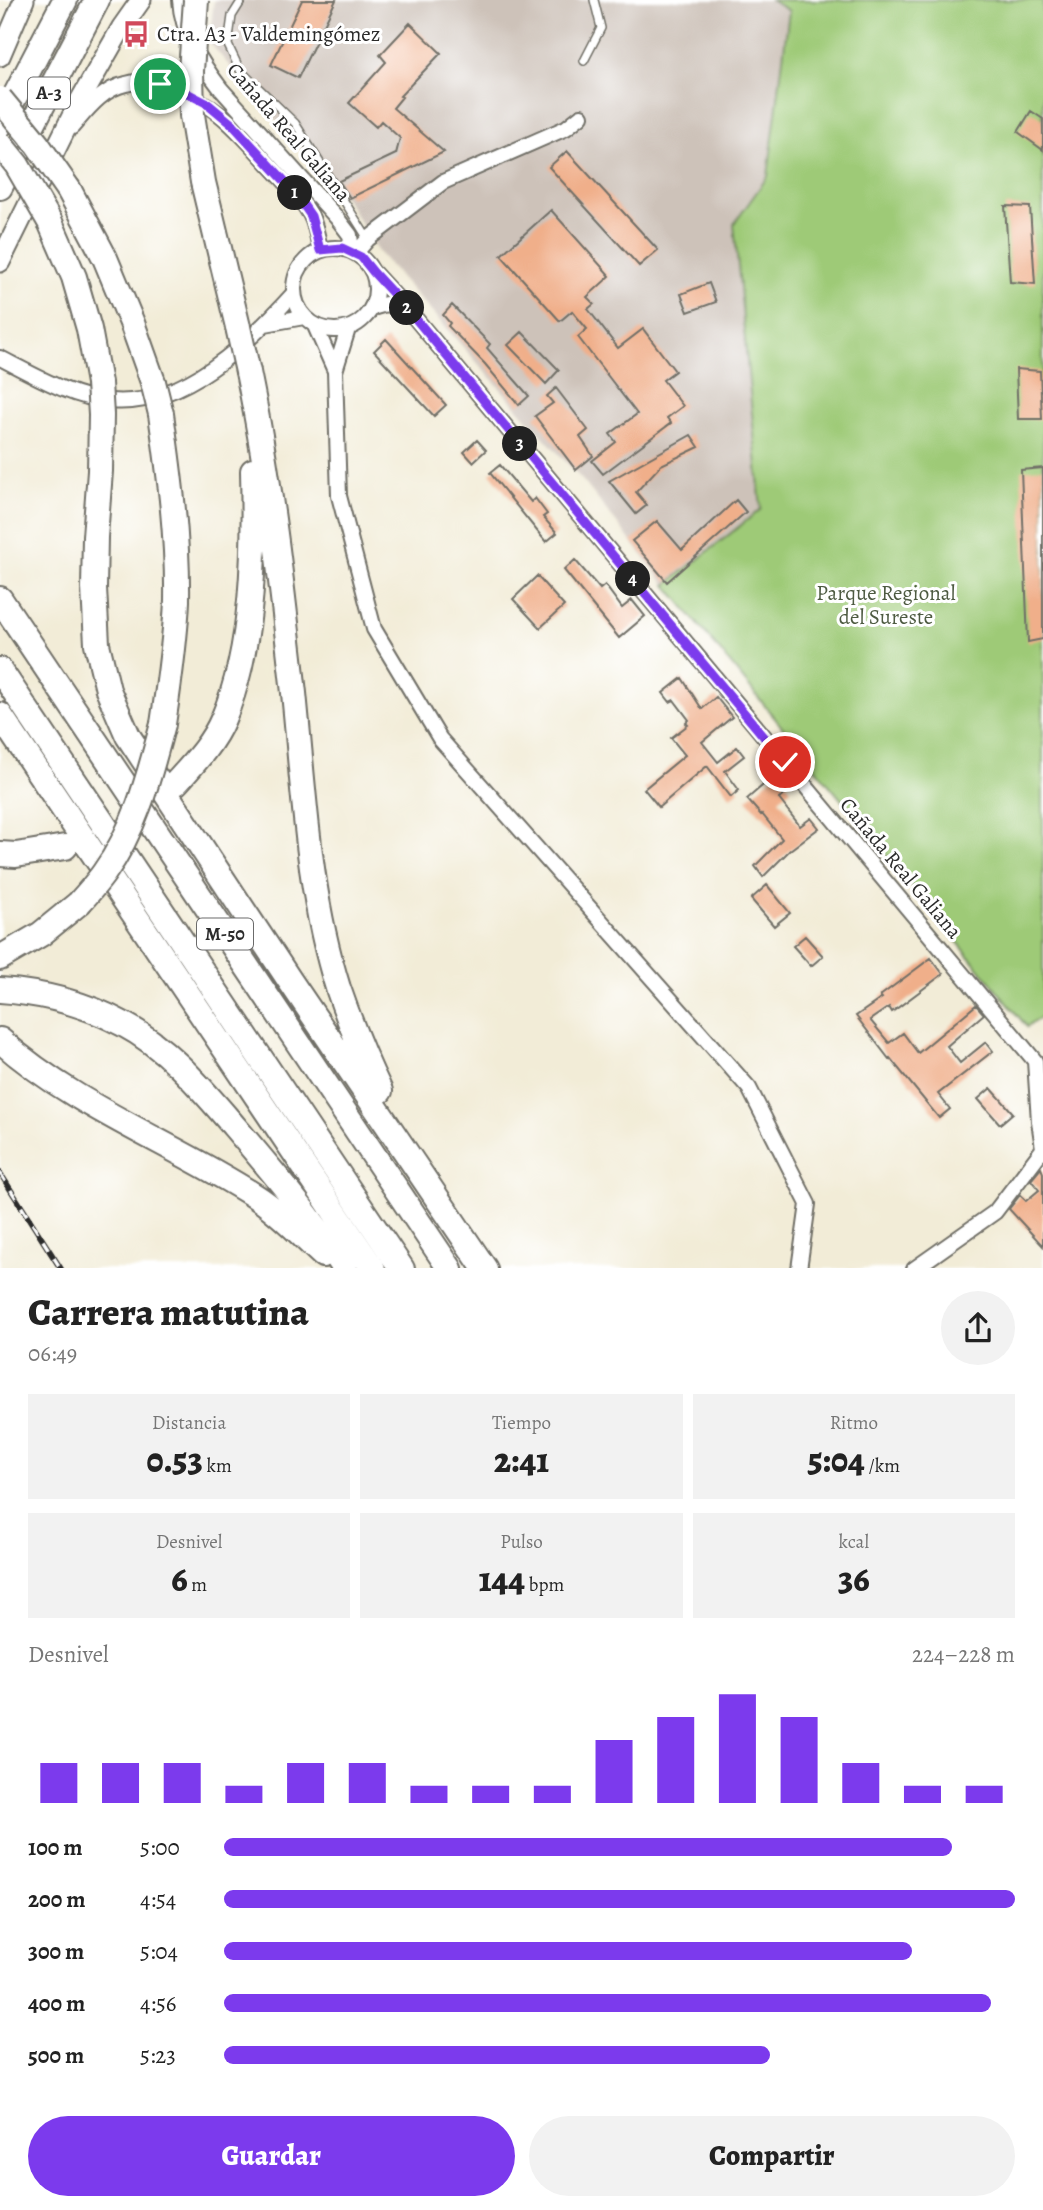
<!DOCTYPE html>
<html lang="es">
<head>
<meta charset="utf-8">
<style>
  body { margin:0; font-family:Alegreya,serif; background:#f2f2f2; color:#222; height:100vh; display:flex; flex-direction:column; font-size:26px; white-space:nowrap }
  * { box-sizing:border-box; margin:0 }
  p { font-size:23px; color:#767676 }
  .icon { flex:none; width:38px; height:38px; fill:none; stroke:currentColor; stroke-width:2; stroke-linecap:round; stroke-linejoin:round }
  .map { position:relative; height:1268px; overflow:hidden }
  .side { display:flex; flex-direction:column; background:#fff; flex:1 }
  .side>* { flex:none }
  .pin { position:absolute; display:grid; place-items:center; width:60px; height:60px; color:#fff; margin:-30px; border:4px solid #fff; border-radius:50%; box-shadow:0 2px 7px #0007 }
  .km { position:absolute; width:35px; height:35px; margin:-18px; border-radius:50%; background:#222; color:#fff; font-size:19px; line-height:35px; text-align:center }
  .round { display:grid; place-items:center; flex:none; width:74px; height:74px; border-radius:37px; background:#f2f2f2 }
  .summary { display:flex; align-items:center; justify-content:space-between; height:119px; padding:0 28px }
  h1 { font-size:38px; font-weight:800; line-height:52px }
  .stats { display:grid; grid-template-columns:repeat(3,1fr); gap:10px; height:119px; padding:7px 28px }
  .stats div { display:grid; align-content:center; border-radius:0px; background:#f2f2f2; text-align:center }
  .stats b { font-size:35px; font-weight:800 }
  .stats small { font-size:19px; font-weight:400 }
  .stats p { font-size:19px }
  .chart { height:196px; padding:14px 28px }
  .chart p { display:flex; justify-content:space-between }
  .chart svg { width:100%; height:126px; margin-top:7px; stroke:#7c3aed; stroke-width:6 }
  .action { display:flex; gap:14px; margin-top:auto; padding:14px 28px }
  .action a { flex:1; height:80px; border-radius:42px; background:#7c3aed; color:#fff; font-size:28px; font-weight:800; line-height:80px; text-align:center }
  .action a+a { background:#f2f2f2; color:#222 }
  ul { padding:0 28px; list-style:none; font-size:23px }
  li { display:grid; grid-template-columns:112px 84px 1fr; align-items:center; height:52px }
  li i { height:18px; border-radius:9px; background:#7c3aed }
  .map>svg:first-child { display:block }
  .industrial { fill:#cdc2b9 }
  .green { fill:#9eca77; stroke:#647a51; stroke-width:2 }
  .building { fill:#f0af8a }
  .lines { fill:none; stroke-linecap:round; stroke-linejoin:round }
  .service-casing { stroke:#716f67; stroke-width:10 }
  .minor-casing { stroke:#716f67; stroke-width:18 }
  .secondary-casing { stroke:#716f67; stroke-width:23 }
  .motorway-casing { stroke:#716f67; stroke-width:28 }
  .service { stroke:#fff; stroke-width:7 }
  .minor { stroke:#fff; stroke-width:14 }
  .secondary { stroke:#fff; stroke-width:19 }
  .motorway { stroke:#fff; stroke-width:24 }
  .rail-casing { stroke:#2b2b2b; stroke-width:6 }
  .rail { stroke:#fff; stroke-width:3.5; stroke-dasharray:10; stroke-linecap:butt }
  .motorway-bridge-casing { stroke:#716f67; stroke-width:28; stroke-linecap:butt }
  .motorway-bridge { stroke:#fff; stroke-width:24 }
  .route-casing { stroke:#fff; stroke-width:14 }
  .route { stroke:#7c3aed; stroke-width:9 }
  .labels { text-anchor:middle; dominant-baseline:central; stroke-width:6; stroke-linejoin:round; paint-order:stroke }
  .shield { fill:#fff; stroke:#6b6b6b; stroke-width:2 }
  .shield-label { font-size:19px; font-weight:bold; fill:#2b2b2b }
  .poi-label { font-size:21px; fill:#2b2b2b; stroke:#fff; text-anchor:start }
  .street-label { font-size:21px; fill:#2b2b2b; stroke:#fff }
  .park-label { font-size:21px; fill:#4e5b42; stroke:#fff }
</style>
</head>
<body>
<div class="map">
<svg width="1043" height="1269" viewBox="0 0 1043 1269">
  <rect width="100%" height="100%" fill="#fff"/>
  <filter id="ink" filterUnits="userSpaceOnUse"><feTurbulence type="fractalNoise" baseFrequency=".0143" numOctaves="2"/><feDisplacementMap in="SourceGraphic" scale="14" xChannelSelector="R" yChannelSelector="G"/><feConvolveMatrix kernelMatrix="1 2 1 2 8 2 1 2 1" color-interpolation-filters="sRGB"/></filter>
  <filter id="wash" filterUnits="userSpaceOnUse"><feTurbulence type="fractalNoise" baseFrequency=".00686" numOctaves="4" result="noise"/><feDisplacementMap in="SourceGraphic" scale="28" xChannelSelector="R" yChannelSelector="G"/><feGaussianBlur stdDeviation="1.57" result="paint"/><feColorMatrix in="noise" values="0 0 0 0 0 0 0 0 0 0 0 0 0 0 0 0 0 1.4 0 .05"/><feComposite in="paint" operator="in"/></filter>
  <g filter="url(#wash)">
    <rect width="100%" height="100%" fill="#f2ecd7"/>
    <!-- industrial -->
    <path class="industrial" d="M214 0H771L789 11 768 176 734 224 761 509 666 585 584 482 378 252 349 204 209 42Z"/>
    <!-- green -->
    <path class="green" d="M771 0H1043V1015L1027 1027 666 585 761 509 734 224 768 176 789 11Z"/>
    <g id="blocks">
      <!-- building -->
      <path class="building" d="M302 0H336L298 78 271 65Z
        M410 23 441 53 400 96 402 97 393 108 444 152 350 198 339 181 396 154 400 138 381 121 376 127 349 103 386 62 380 55Z
        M1031 111 1043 119V150L1018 132Z
        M567 151 658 250 639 266 549 167Z
        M1005 206 1030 207 1035 284 1010 282Z
        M551 210 610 276 587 297 594 304 588 309 618 348 643 329 675 371 663 380 683 406 667 418 671 423 603 474 592 461 616 442 610 434 637 414 578 337 587 329 572 311 560 321 501 255Z
        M709 283 716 302 688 312 681 294Z
        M452 305 490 344 487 348 529 396 519 405 485 364 448 326 450 323 443 315Z
        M522 332 559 370 546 384 508 345Z
        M386 339 446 405 434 416 374 351Z
        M1016 369 1040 371 1042 419H1018Z
        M556 388 588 430 580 437 593 456 576 470 535 416 553 403 547 396Z
        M691 435 699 447 661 465 636 492 647 505 636 514 609 481Z
        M477 440 486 450 473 462 464 452Z
        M500 465 531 502 535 498 547 514 543 517 557 533 546 542 490 473Z
        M1043 468V639L1028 642 1021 470Z
        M736 500 746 512 667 582 632 541 657 521 682 550Z
        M575 560 600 589 605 585 622 608 632 600 645 616 619 638 564 570Z
        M537 576 564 606 540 628 513 599Z
        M682 678 702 709 716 697 732 717 702 742 718 762 737 747 744 756 725 771 739 790 731 797 707 766 659 807 644 789 685 755 671 738 688 725 686 723 689 720 674 700 670 702 663 693Z
        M777 773 791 789 779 799 800 826 811 818 819 828 790 850 763 877 755 866 782 839 762 814 761 815 747 799Z
        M767 885 790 913 774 926 751 899Z
        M805 936 823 956 811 966 793 946Z
        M931 958 943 974 892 1012 889 1007 870 1020 889 1043 903 1033 918 1053 976 1005 984 1014 947 1046 960 1063 986 1042 993 1051 938 1094 950 1109 939 1118 890 1058 889 1059 856 1016 882 998 880 996Z
        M991 1088 1013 1113 1000 1124 978 1099Z
        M1041 1168 1043 1173V1246L1009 1209 1020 1195 1026 1201 1039 1190 1031 1180Z"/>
    </g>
  </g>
  <g filter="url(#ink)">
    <use href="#blocks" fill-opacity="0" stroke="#716f67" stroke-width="2"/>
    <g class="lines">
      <defs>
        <path id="service" d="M242 0 232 16 228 45 240 70 295 123 368 239
          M584 61 601 28 594 0"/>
        <path id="minor" d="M180 0C182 33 201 63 221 89L337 218 350 235 352 251
          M72 127C87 110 102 89 126 84 139 80 155 83 168 87 214 102 234 126 265 160 281 177 298 194 310 214 316 225 318 238 320 250
          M294 289a41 41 0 1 1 82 0a41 41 0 1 1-82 0Z
          M356 253 368 239 443 182 566 128 581 116
          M374 273 410 312 1035 1061 1039 1121 1043 1148
          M372 308 386 304 409 311
          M265 324 304 317
          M315 326 335 371
          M348 329 335 371 339 496 374 629 440 739 749 1088 808 1204 799 1269
          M0 358C34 375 72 398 110 401 182 408 249 343 294 293
          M914 1269 995 1212 1043 1149"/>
        <path id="secondary" d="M0 56 24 0
          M0 262 78 104 122 27 141 0"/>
        <path id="motorway" d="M192 115 203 182 238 327
          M0 125 65 0
          M0 187 97 0
          M69 190 105 258 132 323 153 382
          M50 222 74 277 89 329 99 383
          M248 372C270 478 282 586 294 693 304 791 308 893 338 988 350 1023 364 1058 380 1091
          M161 414C170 477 178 538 177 601 175 643 169 684 163 724
          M101 415 100 471 95 537 94 588 97 644 108 690 128 736 290 981 485 1269
          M0 599 450 1269
          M0 670 402 1269
          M0 715 373 1269
          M176 783C194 763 213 743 223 719 254 648 255 547 253 471
          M0 854 16 855 65 847
          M0 958 41 934 79 903
          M0 990C44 993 84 1003 123 1024 167 1047 201 1088 233 1125 272 1171 312 1218 345 1269
          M0 1040C75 1107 171 1142 255 1196 279 1211 302 1236 323 1255"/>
      </defs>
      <!-- service casing -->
      <use href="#service" class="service-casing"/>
      <!-- minor casing -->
      <use href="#minor" class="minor-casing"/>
      <!-- secondary casing -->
      <use href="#secondary" class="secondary-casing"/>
      <!-- motorway casing -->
      <use href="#motorway" class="motorway-casing"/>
      <!-- service -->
      <use href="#service" class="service"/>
      <!-- minor -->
      <use href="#minor" class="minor"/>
      <!-- secondary -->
      <use href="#secondary" class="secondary"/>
      <!-- motorway -->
      <use href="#motorway" class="motorway"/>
      <defs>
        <path id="rail" d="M0 1173 61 1269"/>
      </defs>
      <!-- rail casing -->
      <use href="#rail" class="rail-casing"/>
      <!-- rail -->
      <use href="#rail" class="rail"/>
      <defs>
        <path id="motorway-bridge" d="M0 99 37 144 69 190
          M192 115 191 71 196 0
          M0 144 17 165 50 222
          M238 327 248 372
          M153 382 161 414
          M99 383 101 415
          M79 903C88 893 97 883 104 873 136 829 149 776 163 724"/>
      </defs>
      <!-- motorway-bridge casing -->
      <use href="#motorway-bridge" class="motorway-bridge-casing"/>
      <!-- motorway-bridge -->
      <use href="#motorway-bridge" class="motorway-bridge"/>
    </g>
  </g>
  <g class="lines" filter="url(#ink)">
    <defs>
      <path id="route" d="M160 84 185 92 208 104 232 124 293 190 311 216 320 250 342 248 361 257 374 273 410 312 785 762"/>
    </defs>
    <!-- route casing -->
    <use href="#route" class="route-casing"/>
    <!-- route -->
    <use href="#route" class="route"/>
  </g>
  <!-- icons -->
  <defs>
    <symbol id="bus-bare" viewBox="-9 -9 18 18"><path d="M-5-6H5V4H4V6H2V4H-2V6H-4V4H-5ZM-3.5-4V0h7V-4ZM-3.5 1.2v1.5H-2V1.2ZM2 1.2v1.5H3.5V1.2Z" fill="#d1495b" stroke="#fff" stroke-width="2.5" paint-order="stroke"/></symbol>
  </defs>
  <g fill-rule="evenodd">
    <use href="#bus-bare" x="117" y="15" width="38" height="38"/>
  </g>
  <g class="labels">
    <!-- shield labels -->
    <g class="shield">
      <rect x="28" y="77.5" width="42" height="31" rx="5"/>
      <rect x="197" y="918.5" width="56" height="31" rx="5"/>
    </g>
    <g class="shield-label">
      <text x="49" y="93">A-3</text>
      <text x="225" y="934">M-50</text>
    </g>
    <!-- poi labels -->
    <g class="poi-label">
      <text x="157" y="34">Ctra. A3 - Valdemingómez</text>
    </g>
    <!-- street labels -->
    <g class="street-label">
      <text transform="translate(289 132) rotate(49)">Cañada Real Galiana</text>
      <text transform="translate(901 868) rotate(50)">Cañada Real Galiana</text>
    </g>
    <!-- park labels -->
    <g class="park-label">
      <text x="886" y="593">Parque Regional<tspan x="886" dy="24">del Sureste</tspan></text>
    </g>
  </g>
</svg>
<div class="pin" style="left:160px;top:84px;background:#1e9e55"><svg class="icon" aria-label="arrive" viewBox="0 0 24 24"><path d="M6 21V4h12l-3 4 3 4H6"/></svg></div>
<div class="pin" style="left:785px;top:762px;background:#d93025"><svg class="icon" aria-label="check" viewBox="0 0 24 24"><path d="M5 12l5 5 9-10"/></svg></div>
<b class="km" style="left:295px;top:193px">1</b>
<b class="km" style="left:407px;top:308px">2</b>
<b class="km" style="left:520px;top:444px">3</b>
<b class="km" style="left:633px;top:579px">4</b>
</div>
<section class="side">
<div class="summary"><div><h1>Carrera matutina</h1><p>06:49</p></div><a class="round"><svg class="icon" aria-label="share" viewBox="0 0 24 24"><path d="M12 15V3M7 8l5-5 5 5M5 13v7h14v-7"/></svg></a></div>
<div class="stats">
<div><p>Distancia</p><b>0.53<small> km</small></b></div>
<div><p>Tiempo</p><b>2:41</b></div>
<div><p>Ritmo</p><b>5:04<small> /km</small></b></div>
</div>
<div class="stats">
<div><p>Desnivel</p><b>6<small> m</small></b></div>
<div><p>Pulso</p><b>144<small> bpm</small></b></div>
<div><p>kcal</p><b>36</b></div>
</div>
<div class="chart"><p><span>Desnivel</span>224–228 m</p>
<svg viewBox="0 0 160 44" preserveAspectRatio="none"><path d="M5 44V30M15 44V30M25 44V30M35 44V38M45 44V30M55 44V30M65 44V38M75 44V38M85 44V38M95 44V22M105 44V14M115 44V6M125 44V14M135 44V30M145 44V38M155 44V38"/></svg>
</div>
<ul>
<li><b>100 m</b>5:00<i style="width:92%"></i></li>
<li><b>200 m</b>4:54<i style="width:100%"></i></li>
<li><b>300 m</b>5:04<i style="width:87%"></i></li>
<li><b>400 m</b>4:56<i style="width:97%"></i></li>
<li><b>500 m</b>5:23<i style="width:69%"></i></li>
</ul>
<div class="action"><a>Guardar</a><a>Compartir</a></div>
</section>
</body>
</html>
